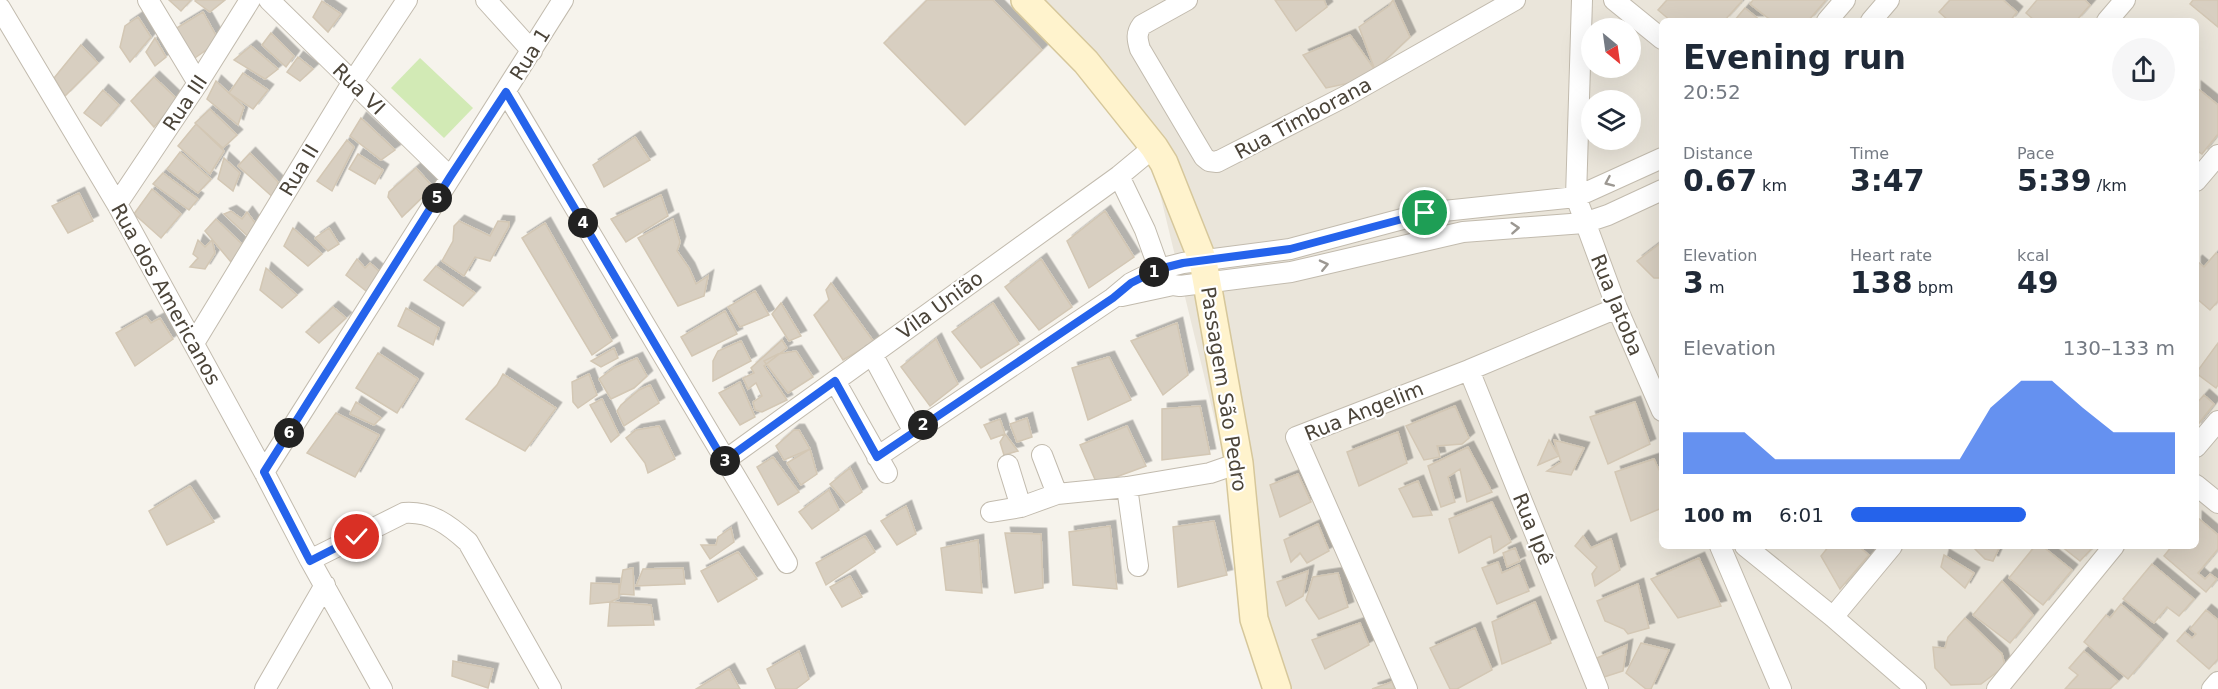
<!DOCTYPE html>
<html lang="en">
<head>
<meta charset="utf-8">
<style>
  body { margin:0; font-family:"DejaVu Sans",sans-serif; background:#f6f6f7; color:#1f2937; height:100vh; display:flex; flex-direction:column; font-size:22px; white-space:nowrap }
  * { box-sizing:border-box; margin:0 }
  p { font-size:20px; color:#747a83 }
  .icon { flex:none; width:33px; height:33px; fill:none; stroke:currentColor; stroke-width:2; stroke-linecap:round; stroke-linejoin:round }
  .map { position:relative; flex:1; overflow:hidden }
  .drawer { position:absolute; left:1659px; top:18px; width:540px; height:531px; display:flex; flex-direction:column; background:#fff; border-radius:9px; box-shadow:0 6px 24px #0002 }
  .drawer>* { flex:none }
  .needle { width:39px; rotate:151deg }
  .tools { position:absolute; left:1581px; top:18px; display:grid; gap:12px }
  .tools a { display:grid; place-items:center; width:60px; height:60px; border-radius:50%; background:#fff; box-shadow:0 6px 24px #0002; font-size:30px }
  .pin { position:absolute; display:grid; place-items:center; width:51px; height:51px; color:#fff; margin:-26px; border:3px solid #fff; border-radius:50%; box-shadow:0 2px 6px #0007 }
  .km { position:absolute; width:30px; height:30px; margin:-15px; border-radius:50%; background:#222; color:#fff; font-size:16px; line-height:30px; text-align:center }
  .round { display:grid; place-items:center; flex:none; width:63px; height:63px; border-radius:32px; background:#f6f6f7 }
  .headline { display:flex; align-items:center; justify-content:space-between; height:102px; padding:0 24px }
  h1 { font-size:33px; font-weight:700; line-height:45px }
  .metrics { display:grid; grid-template-columns:repeat(3,1fr); gap:9px; height:102px; padding:6px 24px }
  .metrics div { display:grid; align-content:center }
  .metrics b { font-size:30px; font-weight:700 }
  .metrics small { font-size:16px; font-weight:400 }
  .metrics p { font-size:16px }
  .chart { height:168px; padding:12px 24px }
  .chart p { display:flex; justify-content:space-between }
  .chart svg { width:100%; height:108px; margin-top:6px; fill:#2563eb; opacity:.7 }
  ul { padding:0 24px; list-style:none; font-size:20px }
  li { display:grid; grid-template-columns:96px 72px 1fr; align-items:center; height:45px }
  li i { height:15px; border-radius:8px; background:#2563eb }
  .map>svg:first-child { display:block }
  .residential { fill:#eae5da; fill-rule:evenodd }
  .green { fill:#d2eab5 }
  .building { fill:#d8cfc1; stroke:#d3c7b4; stroke-width:1.5; filter:url(#shadow) }
  .lines { fill:none; stroke-linecap:round; stroke-linejoin:round }
  .street-casing { stroke:#c2bbae; stroke-width:22 }
  .secondary-casing { stroke:#d6c79b; stroke-width:30 }
  .street { stroke:#fff; stroke-width:20 }
  .secondary { stroke:#fff3cd; stroke-width:27 }
  .oneway { stroke:#9c9892 }
  .route-casing { stroke:#fff; stroke-width:12 }
  .route { stroke:#2563eb; stroke-width:8 }
  .labels { text-anchor:middle; dominant-baseline:central; stroke-width:4.5; stroke-linejoin:round; paint-order:stroke }
  .street-label { font-size:20px; fill:#4b4439; stroke:#fff }
</style>
</head>
<body>
<div class="map">
<svg width="2218" height="689" viewBox="0 0 2218 689">
  <defs>
    <filter id="shadow"><feDropShadow dx="5.5" dy="-5.5" stdDeviation="0" flood-color="#0004"/></filter>
  </defs>
  <rect width="100%" height="100%" fill="#f6f3ec"/>
  <!-- residential -->
  <path class="residential" d="M1012 0H2218V689H1286L1268 639 1153 165 1117 106ZM1662 21H2196V546H1662ZM1592 28H1630V68H1592ZM1592 100H1630V140H1592Z"/>
  <!-- green -->
  <path class="green" d="M420 58 473 108 444 138 391 88Z"/>
  <!-- building -->
  <path class="building" d="M169 0H191L181 11Z
    M196 0H225L210 12 195 1Z
    M927 0H993L1042 50 965 125 884 43Z
    M1275 0H1324L1327 7 1296 31Z
    M1393 0 1410 37 1375 70 1359 27 1389 6Z
    M1667 0H1741L1742 1 1724 21H1671L1658 10Z
    M1753 0H1826L1808 21H1772L1750 4Z
    M1950 0H2003L2017 12 2010 21H1949L1939 12Z
    M2037 0H2085L2090 5 2076 21H2035L2026 13Z
    M2193 0H2218V27L2190 4Z
    M322 1 341 14 328 32 313 17Z
    M1745 8 1761 21H1734Z
    M203 12 219 41 192 60 175 29Z
    M138 17 151 37 130 62 120 47 125 26Z
    M271 33 294 56 286 67 262 45Z
    M1350 35 1375 70 1354 82 1326 88 1303 55Z
    M155 38 166 57 155 66 146 52Z
    M81 45 98 63 65 96 54 78Z
    M251 46 278 69 265 79 234 60Z
    M298 57 313 69 300 81 287 72Z
    M243 73 268 90 253 109 229 93Z
    M154 77 178 100 154 127 131 101Z
    M216 81 244 107 238 125 207 99Z
    M2196 87 2218 105V134L2202 154 2196 150Z
    M103 90 119 105 101 126 84 113Z
    M210 109 237 135 223 148 195 123Z
    M361 118 395 150 381 160 350 136Z
    M196 124 224 151 210 174 178 146Z
    M635 137 650 160 604 187 593 165Z
    M347 140 354 147 332 191 317 181Z
    M180 152 211 179 198 193 167 169Z
    M250 153 278 182 275 199 238 166Z
    M358 154 383 170 375 184 349 169Z
    M224 158 240 173 233 191 218 179Z
    M416 168 433 187 402 217 388 197 389 192Z
    M163 173 198 199 189 210 153 184Z
    M152 189 181 214 161 238 134 214Z
    M79 193 93 221 68 233 52 206Z
    M661 195 668 216 626 242 611 219Z
    M231 211 242 219 247 212 258 227 253 241 224 214Z
    M1105 211 1134 257 1089 288 1067 241Z
    M216 219 243 245 231 262 205 231Z
    M673 219 680 242 677 251 689 268 696 284 708 276 704 296 678 306 638 238Z
    M459 221 490 236 498 221 509 222V226L490 261 475 257 464 276 442 261 453 241 454 226Z
    M545 223 612 341 592 355 522 238Z
    M293 228 322 254 308 266 284 246Z
    M329 228 339 244 328 251 315 238Z
    M198 240 205 247 212 240 215 253 205 269 190 267 198 258 193 254Z
    M1662 242V278H1654L1637 261Z
    M2216 253 2218 255V301L2210 310 2196 298V262L2197 261 2204 267Z
    M357 259 365 268 370 263 381 273 370 294 346 275Z
    M1041 259 1072 307 1039 330 1005 287Z
    M436 266 475 293 463 306 424 280Z
    M266 268 297 295 282 308 260 290Z
    M831 283 874 342 843 360 814 315 829 300 826 290Z
    M755 291 769 315 740 327 728 307Z
    M781 303 801 336 789 341 772 314Z
    M993 303 1019 344 981 368 952 332Z
    M333 307 346 318 319 343 306 332Z
    M406 308 439 328 433 345 398 326Z
    M725 311 737 334 692 356 681 337Z
    M146 316 151 323 160 318 173 339 135 366 116 333Z
    M1177 323 1188 375 1163 395 1131 341Z
    M936 339 958 384 930 406 901 367Z
    M782 340 787 348 764 366 787 400 762 412 755 410 753 402 762 396 756 383 748 389 743 378 754 373 751 368Z
    M741 341 751 361 713 381V361L718 351Z
    M2218 343V385L2216 388 2196 373Z
    M614 348 618 358 601 367 591 361Z
    M796 351 813 377 788 393 764 361 778 354Z
    M378 353 418 379 397 413 356 388Z
    M1109 357 1131 400 1088 420 1072 368Z
    M637 358 647 376 634 388 611 399 599 379 614 368Z
    M503 374 556 408 525 451 466 419 497 385Z
    M589 374 597 395 578 408 573 402 572 382Z
    M740 382 755 417 740 425 719 393Z
    M650 385 659 403 624 426 617 411 621 405 639 390Z
    M2204 395 2214 404 2196 427V404Z
    M602 399 619 435 611 442 590 405Z
    M356 402 381 418 374 425 350 414Z
    M1635 402 1650 444 1608 464 1590 417Z
    M1200 406 1210 454 1162 460V409Z
    M1455 406 1469 438 1462 444 1437 446 1440 457 1424 460 1406 426Z
    M336 413 379 435 355 477 307 453Z
    M1027 418 1032 437 1017 442 1010 424Z
    M1000 419 1005 434 991 439 984 425Z
    M659 426 675 459 648 473 645 463 626 438 636 430Z
    M1127 426 1146 466 1097 484 1080 445Z
    M794 430H799L810 449 784 460 776 446Z
    M1398 432 1407 463 1359 486 1347 452Z
    M1005 434 1018 451 1004 455 1000 442Z
    M1549 440 1559 456 1538 465Z
    M1554 440 1584 448 1571 475 1547 471 1561 462Z
    M1468 447 1492 492 1467 502 1460 469 1448 477 1455 502 1441 507 1428 466Z
    M810 449 817 474 801 485 787 463Z
    M773 457 799 492 778 505 757 467Z
    M1654 459 1662 476V508L1631 521 1615 472Z
    M850 468 862 492 846 503 830 484Z
    M1298 474 1311 502 1280 517 1270 485Z
    M1418 481 1432 515 1413 517 1399 489Z
    M190 486 214 522 167 545 149 511Z
    M829 490 839 510 812 529 799 512Z
    M1492 502 1511 542 1494 553 1491 536 1459 553 1449 519Z
    M906 506 916 534 897 545 881 521Z
    M2197 517 2218 535V549L2198 573 2205 579 2210 574 2217 579 2206 592 2164 556 2172 546H2196Z
    M1214 521 1227 575 1178 587 1173 527Z
    M1318 524 1329 551 1307 563 1300 553 1291 562 1284 540Z
    M1110 526 1117 589 1073 585 1069 532Z
    M731 528 734 542 710 559 701 545H716L718 537Z
    M1005 533 1041 534 1043 588 1015 593Z
    M865 536 875 552 826 585 816 563Z
    M1583 536 1591 548 1611 539 1620 570 1595 586 1592 574 1597 567 1575 546Z
    M978 540 982 593 946 590 941 548Z
    M1829 546H1858L1869 555 1840 589 1821 556Z
    M1972 546H2000L1993 561 1985 559Z
    M2035 546H2042L2072 570 2043 605 2009 578Z
    M2061 546H2094L2080 561Z
    M1515 548 1520 561 1507 567 1503 553Z
    M738 552 757 579 718 602 701 571Z
    M1944 555 1974 573 1965 588 1941 567Z
    M1699 558 1721 606 1678 618 1651 579Z
    M1498 562 1502 573 1519 565 1529 591 1497 604 1482 568Z
    M2152 564 2194 599 2179 616 2167 607 2154 623 2123 599Z
    M633 568 634 595 619 594 623 570Z
    M683 568 685 584 636 586 643 569Z
    M1308 571 1303 596 1286 606 1277 582Z
    M1338 573 1348 607 1319 619 1306 600 1313 577Z
    M850 576 862 597 842 607 830 587Z
    M2002 581 2033 615 2010 643 1973 615Z
    M591 583 619 584V598L610 602 590 604Z
    M1638 584 1649 628 1628 634 1624 629 1605 621 1597 601Z
    M610 602 651 605 654 625 608 626Z
    M1535 602 1551 643 1502 664 1492 622Z
    M2121 604 2162 639 2128 679 2084 642 2106 615 2110 618Z
    M2206 610 2218 620V659L2209 669 2177 641 2185 632 2192 638 2196 634 2190 629Z
    M1965 618 2002 654 2005 666 1981 684 1951 685 1935 668 1933 647 1945 648 1948 637Z
    M1360 623 1369 645 1325 669 1312 640Z
    M1475 628 1492 670 1457 689H1450L1430 648Z
    M1641 643 1669 650 1651 689H1646L1626 673Z
    M1627 645 1623 671 1604 677 1597 658Z
    M799 651 809 679 796 689H776L767 669Z
    M2084 651 2118 681 2110 689H2065L2078 675 2069 668Z
    M453 661 493 669 488 688 452 676Z
    M729 669 740 689H696Z
    M1392 682 1395 689H1372Z"/>
  <g class="lines">
    <defs>
      <path id="street" d="M148 0 198 83
        M269 0 450 177
        M486 0 532 51
        M1187 0 1142 25C1136 33 1137 39 1140 49L1204 157 1209 161 1217 162 1346 96 1515 0
        M1582 0 1576 197 1617 308 1662 411
        M1614 0 1662 39
        M0 8 117 204 264 472 310 560 382 689
        M1827 21 1845 0
        M1871 21 1889 0
        M2107 21 2125 0
        M506 92 787 563
        M1119 176 1145 230 1159 269
        M2196 181 2218 155
        M117 204 198 83 250 0
        M1122 296 1173 285 1180 286 1291 272 1463 232 1584 223 1608 215 1662 190
        M194 343 352 83 407 0
        M872 354 914 432
        M1469 370 1598 689
        M835 381 887 473
        M2196 447 2218 421
        M1042 455 1057 494
        M877 457 1113 298 1131 283 1159 269 1183 263 1290 249 1425 213 1576 197 1662 158
        M724 461 1119 176 1154 147
        M1008 465 1021 507
        M264 472 563 0
        M2196 485 2218 503
        M1127 487 1138 566
        M991 512 1021 507 1057 494 1127 487 1210 473 1239 463
        M1720 546 1781 689
        M1745 546 1833 617 1916 689
        M310 560 404 513C431 511 449 525 468 542L551 689
        M1833 617 1892 546
        M265 689 325 585
        M1407 689 1296 437 1469 370 1617 308
        M1997 689 2114 546
        M2212 689 2218 682"/>
      <path id="secondary" d="M1025 0 1086 62 1154 147 1164 163 1203 261 1239 463 1254 619 1277 689"/>
    </defs>
    <!-- street casing -->
    <use href="#street" class="street-casing"/>
    <!-- secondary casing -->
    <use href="#secondary" class="secondary-casing"/>
    <!-- street -->
    <use href="#street" class="street"/>
    <!-- secondary -->
    <use href="#secondary" class="secondary"/>
  </g>
  <!-- one-way arrows -->
  <defs><path id="oneway-chevron" d="M-2-3.5L2.5 0L-2 3.5" fill="none" stroke-width="1.6" stroke-linecap="round" stroke-linejoin="round" transform="scale(1.5)"/></defs>
  <g class="oneway">
    <use href="#oneway-chevron" transform="translate(1609 182) rotate(156)"/>
    <use href="#oneway-chevron" transform="translate(1515 228) rotate(-4)"/>
    <use href="#oneway-chevron" transform="translate(1324 265) rotate(-13)"/>
  </g>
  <g class="lines">
    <defs>
      <path id="route" d="M357 537 310 561 264 472 450 177 506 92 724 461 835 381 877 457 1113 298 1131 283 1159 269 1183 263 1290 249 1425 213"/>
    </defs>
    <!-- route casing -->
    <use href="#route" class="route-casing"/>
    <!-- route -->
    <use href="#route" class="route"/>
  </g>
  <g class="labels">
    <!-- street labels -->
    <g class="street-label">
      <text transform="translate(530 54) rotate(-58)">Rua 1</text>
      <text transform="translate(359 89) rotate(44)">Rua VI</text>
      <text transform="translate(185 103) rotate(-56)">Rua III</text>
      <text transform="translate(1303 118) rotate(-28)">Rua Timborana</text>
      <text transform="translate(299 170) rotate(-59)">Rua II</text>
      <text transform="translate(166 294) rotate(61)">Rua dos Americanos</text>
      <text transform="translate(940 305) rotate(-36)">Vila União</text>
      <text transform="translate(1617 305) rotate(68)">Rua Jatoba</text>
      <text transform="translate(1224 389) rotate(81)">Passagem São Pedro</text>
      <text transform="translate(1364 411) rotate(-22)">Rua Angelim</text>
      <text transform="translate(1533 529) rotate(68)">Rua Ipê</text>
    </g>
  </g>
</svg>
<div class="tools">
<a><svg class="needle" viewBox="-14 -14 28 28"><path d="M0-13l5 13h-10z" fill="#e53935"/><path d="M0 13l5-13h-10z" fill="#747a83"/></svg></a>
<a><svg class="icon" aria-label="layers" viewBox="0 0 24 24"><path d="M12 4l9 5-9 5-9-5zM3 14l9 5 9-5"/></svg></a>
</div>
<div class="pin" style="left:1425px;top:213px;background:#1e9e55"><svg class="icon" aria-label="arrive" viewBox="0 0 24 24"><path d="M6 21V4h12l-3 4 3 4H6"/></svg></div>
<div class="pin" style="left:357px;top:537px;background:#d93025"><svg class="icon" aria-label="check" viewBox="0 0 24 24"><path d="M5 12l5 5 9-10"/></svg></div>
<b class="km" style="left:1154px;top:272px">1</b>
<b class="km" style="left:923px;top:425px">2</b>
<b class="km" style="left:725px;top:461px">3</b>
<b class="km" style="left:583px;top:223px">4</b>
<b class="km" style="left:437px;top:198px">5</b>
<b class="km" style="left:289px;top:433px">6</b>
<section class="drawer">
<div class="headline"><div><h1>Evening run</h1><p>20:52</p></div><a class="round"><svg class="icon" aria-label="share" viewBox="0 0 24 24"><path d="M12 15V3M7 8l5-5 5 5M5 13v7h14v-7"/></svg></a></div>
<div class="metrics">
<div><p>Distance</p><b>0.67<small> km</small></b></div>
<div><p>Time</p><b>3:47</b></div>
<div><p>Pace</p><b>5:39<small> /km</small></b></div>
</div>
<div class="metrics">
<div><p>Elevation</p><b>3<small> m</small></b></div>
<div><p>Heart rate</p><b>138<small> bpm</small></b></div>
<div><p>kcal</p><b>49</b></div>
</div>
<div class="chart"><p><span>Elevation</span>130–133 m</p>
<svg viewBox="0 0 160 44" preserveAspectRatio="none"><path d="M0 44V27L10 27L20 27L30 38L40 38L50 38L60 38L70 38L80 38L90 38L100 17L110 6L120 6L130 17L140 27L150 27L160 27V44z"/></svg>
</div>
<ul>
<li><b>100 m</b>6:01<i style="width:54%"></i></li>
</ul>
</section>
</div>
</body>
</html>
